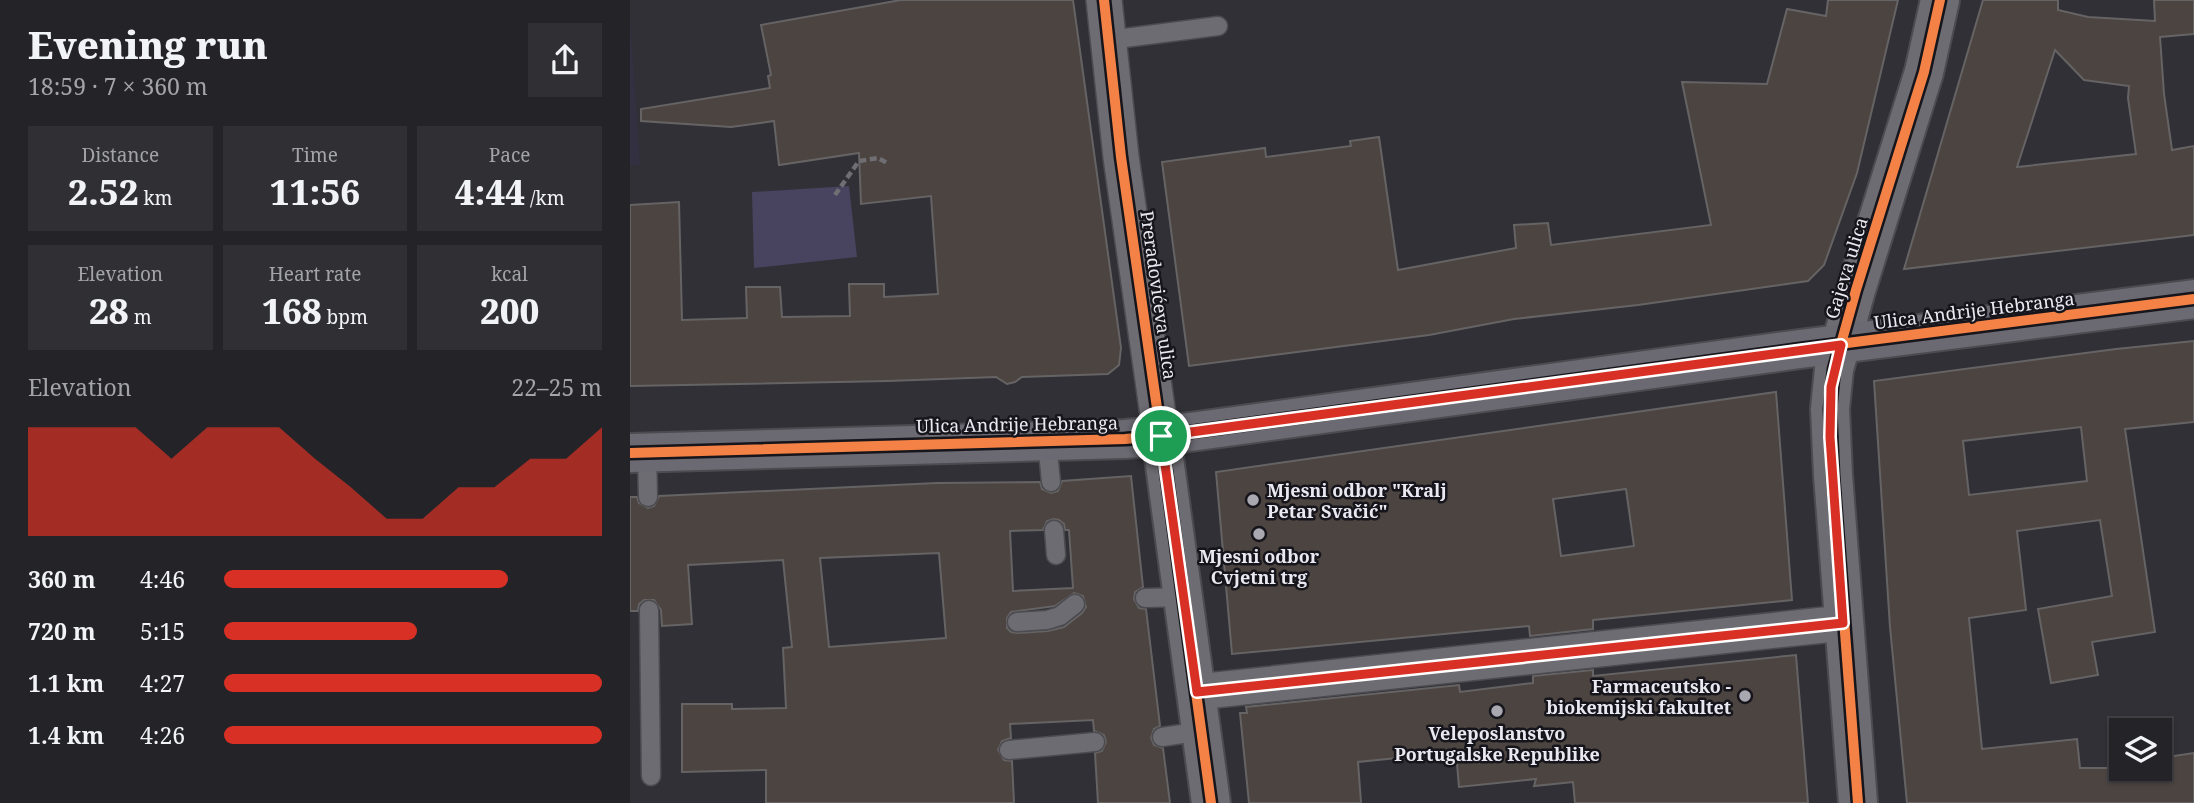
<!DOCTYPE html>
<html lang="en">
<head>
<meta charset="utf-8">
<style>
  body { margin:0; font-family:"Noto Serif",serif; background:#303034; color:#f1f3f6; height:100vh; display:flex; flex-direction:column; font-size:26px; white-space:nowrap }
  * { box-sizing:border-box; margin:0 }
  p { font-size:23px; color:#a3a4a8 }
  .icon { flex:none; width:38px; height:38px; fill:none; stroke:currentColor; stroke-width:2; stroke-linecap:round; stroke-linejoin:round }
  .map { position:relative; flex:1; overflow:hidden }
  .sheet { display:flex; flex-direction:column; background:#242428; width:630px }
  .sheet>* { flex:none }
  .fabs { position:absolute; left:1479px; top:718px; display:grid; gap:14px }
  .fabs a { display:grid; place-items:center; width:63px; height:63px; border-radius:0px; background:#242428; box-shadow:0 2px 5px #0004,0 0 0 2px #414145; font-size:35px }
  .pin { position:absolute; display:grid; place-items:center; width:60px; height:60px; color:#fff; margin:-30px; border:4px solid #fff; border-radius:50%; box-shadow:0 2px 7px #0007 }
  .round { display:grid; place-items:center; flex:none; width:74px; height:74px; border-radius:0px; background:#303034 }
  .overview { display:flex; align-items:center; justify-content:space-between; height:119px; padding:0 28px }
  h1 { font-size:38px; font-weight:800; line-height:52px }
  .metrics { display:grid; grid-template-columns:repeat(3,1fr); gap:10px; height:119px; padding:7px 28px }
  .metrics div { display:grid; align-content:center; border-radius:0px; background:#303034; text-align:center }
  .metrics b { font-size:35px; font-weight:800 }
  .metrics small { font-size:19px; font-weight:400 }
  .metrics p { font-size:19px }
  .chart { height:196px; padding:14px 28px }
  .chart p { display:flex; justify-content:space-between }
  .chart svg { width:100%; height:126px; margin-top:7px; fill:#d93025; opacity:.7 }
  ul { padding:0 28px; list-style:none; font-size:23px }
  li { display:grid; grid-template-columns:112px 84px 1fr; align-items:center; height:52px }
  li i { height:18px; border-radius:9px; background:#d93025 }
  main { display:flex; flex:1; min-height:0 }
  .map>svg:first-child { display:block }
  .built { fill:#333042 }
  .green { fill:#48435f }
  .building { fill:#4b4440; stroke:#666364; stroke-width:2; fill-rule:evenodd }
  .lines { fill:none; stroke-linecap:round; stroke-linejoin:round }
  .service-casing { stroke:#4b4b50; stroke-width:21 }
  .minor-casing { stroke:#4b4b50; stroke-width:38 }
  .tertiary-casing { stroke:#4b4b50; stroke-width:42 }
  .secondary-casing { stroke:#4b4b50; stroke-width:42 }
  .path { stroke:#6f6e73; stroke-width:4.5; stroke-dasharray:7 3.5; stroke-linecap:butt }
  .service { stroke:#6d6c72; stroke-width:18 }
  .minor { stroke:#6d6c72; stroke-width:35 }
  .tertiary { stroke:#6d6c72; stroke-width:38 }
  .secondary { stroke:#6b6972; stroke-width:38 }
  .cycleway-casing { stroke:#16151b; stroke-width:15 }
  .cycleway { stroke:#f48246; stroke-width:10 }
  .route-casing { stroke:#fff; stroke-width:14 }
  .route { stroke:#d93025; stroke-width:9 }
  .poi-dot { fill:#a9a8b0; stroke:#16151b; stroke-width:2.5 }
  .labels { text-anchor:middle; dominant-baseline:central; stroke-width:5; stroke-linejoin:round; paint-order:stroke }
  .street-label { font-size:18px; fill:#eae9f2; stroke:#16151b }
  .poi-label { font-size:18px; font-weight:bold; fill:#eae9f2; stroke:#16151b }
</style>
</head>
<body>
<main>
<section class="sheet">
<div class="overview"><div><h1>Evening run</h1><p>18:59 · 7 × 360 m</p></div><a class="round"><svg class="icon" aria-label="share" viewBox="0 0 24 24"><path d="M12 15V3M7 8l5-5 5 5M5 13v7h14v-7"/></svg></a></div>
<div class="metrics">
<div><p>Distance</p><b>2.52<small> km</small></b></div>
<div><p>Time</p><b>11:56</b></div>
<div><p>Pace</p><b>4:44<small> /km</small></b></div>
</div>
<div class="metrics">
<div><p>Elevation</p><b>28<small> m</small></b></div>
<div><p>Heart rate</p><b>168<small> bpm</small></b></div>
<div><p>kcal</p><b>200</b></div>
</div>
<div class="chart"><p><span>Elevation</span>22–25 m</p>
<svg viewBox="0 0 160 44" preserveAspectRatio="none"><path d="M0 44V6L10 6L20 6L30 6L40 17L50 6L60 6L70 6L80 17L90 27L100 38L110 38L120 27L130 27L140 17L150 17L160 6V44z"/></svg>
</div>
<ul>
<li><b>360 m</b>4:46<i style="width:75%"></i></li>
<li><b>720 m</b>5:15<i style="width:51%"></i></li>
<li><b>1.1 km</b>4:27<i style="width:100%"></i></li>
<li><b>1.4 km</b>4:26<i style="width:100%"></i></li>
</ul>
</section>
<div class="map">
<svg width="1564" height="803" viewBox="0 0 1564 803">
  <rect width="100%" height="100%" fill="#303036"/>
  <!-- built -->
  <path class="built" d="M0 17 10 165H0Z"/>
  <!-- green -->
  <path class="green" d="M219 186 227 257 124 268 122 192Z"/>
  <!-- building -->
  <path class="building" d="M271 0H443L491 348 489 365 478 374 392 377 385 382 377 384 366 377 258 381 0 386V205L49 202 52 320 117 318 116 287H150L152 317 220 316 219 284H254V297L308 294 301 196 231 204 229 153 149 165 144 121 101 127 11 121V109L140 88 138 76 141 75 131 25Z
    M1198 0H1268L1227 173 1194 265 1178 281 1008 305 884 319 799 335 559 366 532 162 635 148 636 157 721 146 720 141 749 137 768 270 886 248 884 225 918 223 921 245 1081 225 1052 82 1137 84 1157 9 1196 16Z
    M1353 0H1428V10L1458 17 1525 21 1524 0H1564V34L1530 37 1534 94 1542 150 1564 146V235L1274 269ZM1425 50 1454 80 1499 86 1498 98 1506 154 1387 167Z
    M1564 341V422L1495 429 1525 632 1462 642 1468 675 1421 683 1408 609 1482 596 1470 520 1387 531 1396 610 1339 618 1352 749 1447 739 1450 768H1530V758L1564 753V803H1277L1260 627 1244 381 1486 349ZM1451 427 1457 481 1339 495 1333 441Z
    M1146 392 1162 600 963 620V629L900 636 899 626 602 654 586 472ZM996 489 1004 546 931 556 923 499Z
    M501 476 513 587 505 592 504 599 509 608 516 609 530 726 524 729 521 738 524 745 533 748 540 803H468L465 753 472 751 476 742 474 735 464 731 463 720 380 724 381 738 372 741 368 750 374 760 382 761 384 803H136V770L52 772V704H102V709L156 708 153 648 162 647 153 560 58 565 62 624 32 626 31 610 24 600H14L9 604 8 611H0V497H7L9 503 18 508 24 506 29 496 307 483 410 482 412 489 421 493 428 491 432 481ZM424 519 429 520 434 524 435 530H439L443 588 383 591 380 531 413 530 417 521ZM309 553 316 638 199 647 190 558ZM444 593 453 596 456 607 452 613 434 627 418 631 388 633 381 632 377 628V618L381 612 425 606Z
    M1166 655 1178 803H945L943 782 904 786 906 779 829 787 826 752 728 762 731 803H619L610 713H617L616 707 829 685 830 692 903 683V676L963 670V676Z"/>
  <g class="lines">
    <defs>
      <path id="service" d="M479 40 588 26
        M417 441 421 482
        M17 453 18 497
        M424 530 426 555
        M515 598 554 597
        M19 610 21 776
        M387 622 417 620 430 616 445 604
        M532 737 572 731
        M379 750 465 742"/>
      <path id="minor" d="M474 0 491 157 531 436
        M567 692 1213 623"/>
      <path id="tertiary" d="M531 436 581 803
        M1228 803 1203 475 1200 409 1204 369 1226 290 1294 72 1310 0"/>
      <path id="secondary" d="M0 453 495 439 531 436 1170 349 1564 299"/>
    </defs>
    <!-- service casing -->
    <use href="#service" class="service-casing"/>
    <!-- minor casing -->
    <use href="#minor" class="minor-casing"/>
    <!-- tertiary casing -->
    <use href="#tertiary" class="tertiary-casing"/>
    <!-- secondary casing -->
    <use href="#secondary" class="secondary-casing"/>
    <!-- path -->
    <path class="path" d="M205 195 229 161 248 158 259 164"/>
    <!-- service -->
    <use href="#service" class="service"/>
    <!-- minor -->
    <use href="#minor" class="minor"/>
    <!-- tertiary -->
    <use href="#tertiary" class="tertiary"/>
    <!-- secondary -->
    <use href="#secondary" class="secondary"/>
    <defs>
      <path id="cycleway" d="M474 0 491 157 536 471 581 803
        M0 453 495 439 531 436 1170 349 1564 299
        M1228 803 1203 475 1200 409 1204 369 1226 290 1294 72 1310 0"/>
    </defs>
    <!-- cycleway casing -->
    <use href="#cycleway" class="cycleway-casing"/>
    <!-- cycleway -->
    <use href="#cycleway" class="cycleway"/>
  </g>
  <g class="lines">
    <defs>
      <path id="route" d="M1211 345 1201 387 1200 437 1213 623 567 692 531 436Z"/>
    </defs>
    <!-- route casing -->
    <use href="#route" class="route-casing"/>
    <!-- route -->
    <use href="#route" class="route"/>
  </g>
  <!-- markers -->
  <g class="poi-dot">
    <circle cx="623" cy="500" r="7"/>
    <circle cx="629" cy="534" r="7"/>
    <circle cx="1115" cy="696" r="7"/>
    <circle cx="867" cy="711" r="7"/>
  </g>
  <g class="labels">
    <!-- street labels -->
    <g class="street-label">
      <text transform="translate(1216 268) rotate(-73)">Gajeva ulica</text>
      <text transform="translate(529 295) rotate(82)">Preradovićeva ulica</text>
      <text transform="translate(1344 310) rotate(-7)">Ulica Andrije Hebranga</text>
      <text transform="translate(387 424) rotate(-1)">Ulica Andrije Hebranga</text>
    </g>
    <!-- poi labels -->
    <g class="poi-label">
      <text x="637" y="490" text-anchor="start">Mjesni odbor "Kralj<tspan x="637" dy="21">Petar Svačić"</tspan></text>
      <text x="629" y="556">Mjesni odbor<tspan x="629" dy="21">Cvjetni trg</tspan></text>
      <text x="1101" y="686" text-anchor="end">Farmaceutsko -<tspan x="1101" dy="21">biokemijski fakultet</tspan></text>
      <text x="867" y="733">Veleposlanstvo<tspan x="867" dy="21">Portugalske Republike</tspan></text>
    </g>
  </g>
</svg>
<div class="fabs">
<a><svg class="icon" aria-label="layers" viewBox="0 0 24 24"><path d="M12 4l9 5-9 5-9-5zM3 14l9 5 9-5"/></svg></a>
</div>
<div class="pin" style="left:531px;top:436px;background:#1e9e55"><svg class="icon" aria-label="arrive" viewBox="0 0 24 24"><path d="M6 21V4h12l-3 4 3 4H6"/></svg></div>
</div>
</main>
</body>
</html>
